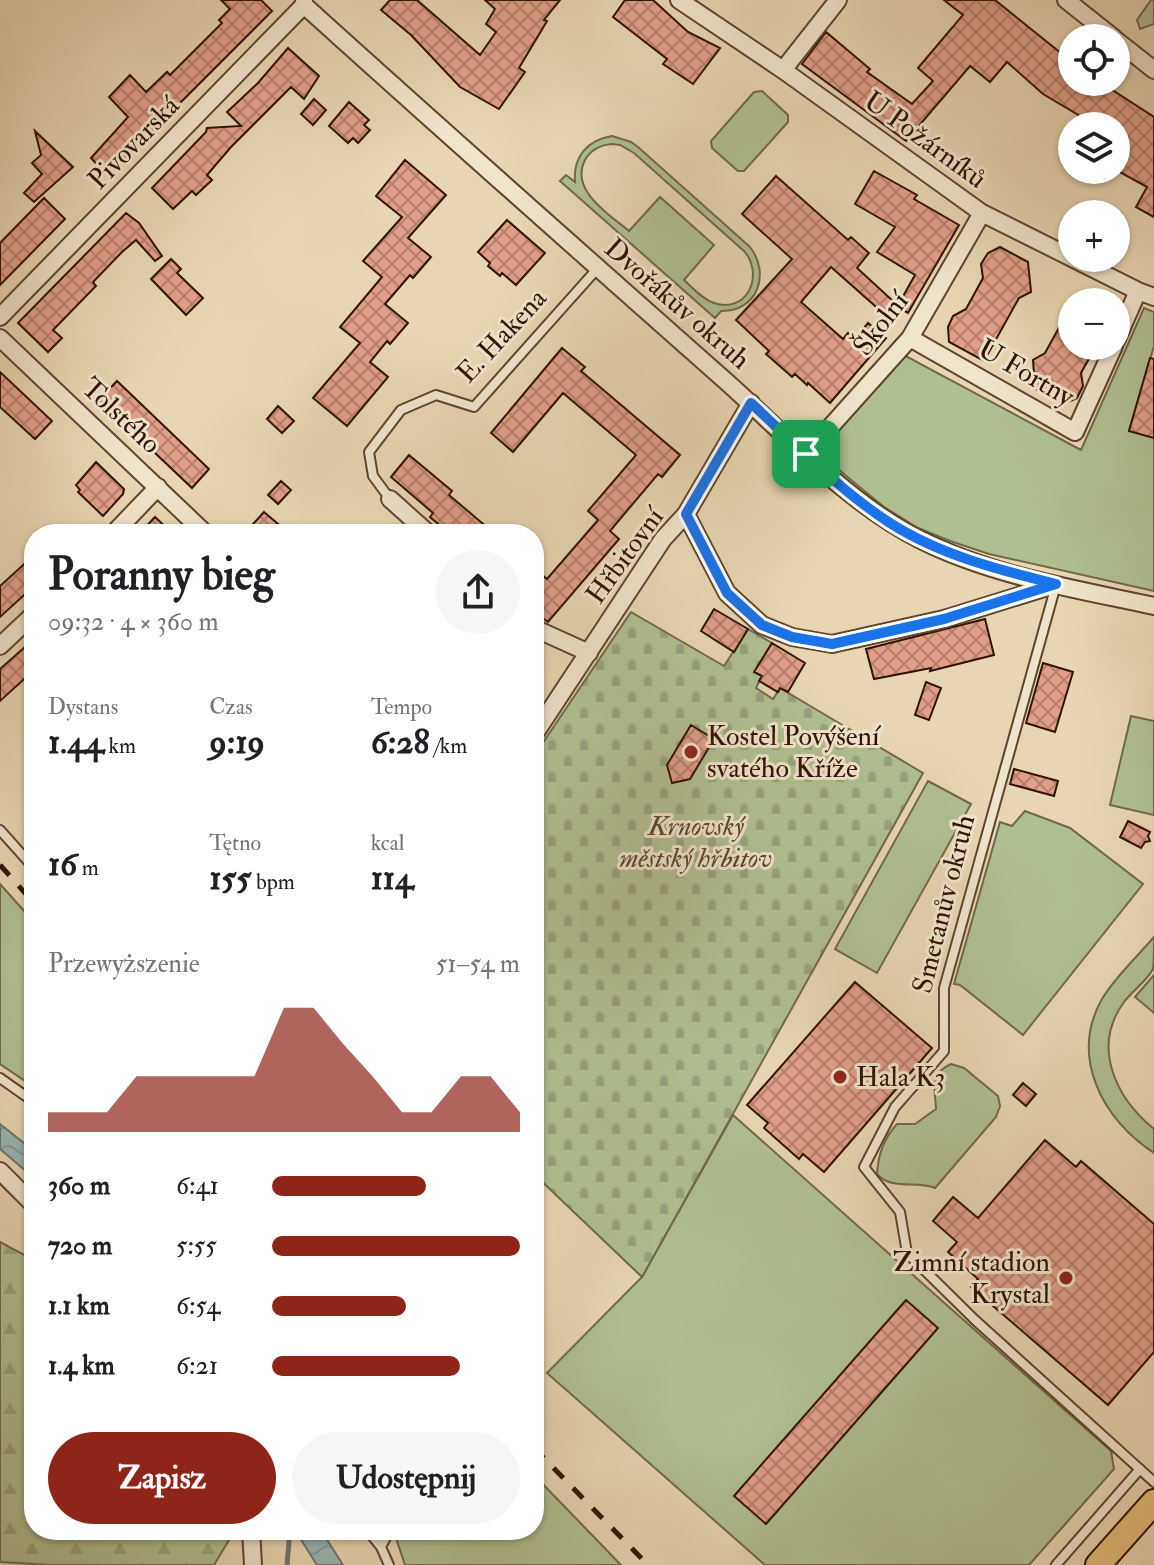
<!DOCTYPE html>
<html lang="pl">
<head>
<meta charset="utf-8">
<style>
  body { margin:0; font-family:"IM FELL Double Pica",serif; background:#f6f6f6; color:#202124; height:100vh; display:flex; flex-direction:column; font-size:30px; white-space:nowrap }
  * { box-sizing:border-box; margin:0 }
  p { font-size:26px; color:#757577 }
  .icon { flex:none; width:44px; height:44px; fill:none; stroke:currentColor; stroke-width:2; stroke-linecap:round; stroke-linejoin:round }
  .map { position:relative; flex:1; overflow:hidden }
  .drawer { position:absolute; left:24px; top:524px; width:520px; height:1016px; display:flex; flex-direction:column; background:#fff; border-radius:32px; box-shadow:0 2px 6px #0004 }
  .drawer>* { flex:none }
  .controls { position:absolute; left:1058px; top:24px; display:grid; gap:16px }
  .controls a { display:grid; place-items:center; width:72px; height:72px; border-radius:50%; background:#fff; box-shadow:0 2px 6px #0004; font-size:40px }
  .pin { position:absolute; display:grid; place-items:center; width:68px; height:68px; color:#fff; margin:-34px; border-radius:16px; box-shadow:0 4px 12px #0006 }
  .round { display:grid; place-items:center; flex:none; width:84px; height:84px; border-radius:42px; background:#f6f6f6 }
  .overview { display:flex; align-items:center; justify-content:space-between; height:136px; padding:0 24px }
  h1 { font-size:44px; font-weight:800; line-height:60px }
  .figures { display:grid; grid-template-columns:repeat(3,1fr); gap:12px; height:136px; padding:8px 24px }
  .figures div { display:grid; align-content:center }
  .figures b { font-size:34px; font-weight:800 }
  .figures small { font-size:22px; font-weight:400 }
  .figures p { font-size:22px }
  .chart { height:224px; padding:16px 24px }
  .chart p { display:flex; justify-content:space-between }
  .chart svg { width:100%; height:144px; margin-top:8px; fill:#8f2418; opacity:.7 }
  .action { display:flex; gap:16px; margin-top:auto; padding:16px 24px }
  .action a { flex:1; height:92px; border-radius:48px; background:#8f2418; color:#fff; font-size:32px; font-weight:800; line-height:92px; text-align:center }
  .action a+a { background:#f6f6f6; color:#202124 }
  ul { padding:0 24px; list-style:none; font-size:26px }
  li { display:grid; grid-template-columns:128px 96px 1fr; align-items:center; height:60px }
  li i { height:20px; border-radius:10px; background:#8f2418 }
  .map>svg:first-child { display:block }
  .green { fill:#b0bf90; stroke:#706949; stroke-width:2; fill-rule:evenodd }
  .forest { fill:url(#forest-firs); stroke:#706949; stroke-width:2 }
  .cemetery { fill:url(#cemetery-stones); stroke:#706949; stroke-width:2 }
  .water { fill:url(#water-waves); stroke:#70756e; stroke-width:2 }
  .lines { fill:none; stroke-linecap:round; stroke-linejoin:round }
  .stream { stroke:#70756e; stroke-width:5 }
  .building { fill:url(#building-cross-hatch); stroke:#311302; stroke-width:2 }
  .service-casing { stroke:#5e442e; stroke-width:12 }
  .minor-casing { stroke:#5e442e; stroke-width:20 }
  .primary-casing { stroke:#311302; stroke-width:28 }
  .service { stroke:#efe4cc; stroke-width:8 }
  .minor { stroke:#efe4cc; stroke-width:16 }
  .primary { stroke:#e4bb78; stroke-width:24 }
  .rail { stroke:#311302; stroke-width:5; stroke-dasharray:14 14; stroke-linecap:butt }
  .route-casing { stroke:#fff; stroke-width:16 }
  .route { stroke:#1a73e8; stroke-width:10 }
  .poi-dot { fill:#8f2418; stroke:#efe4cc; stroke-width:3 }
  .labels { text-anchor:middle; dominant-baseline:central; stroke-width:6; stroke-linejoin:round; paint-order:stroke }
  .street-label { font-size:28px; fill:#311302; stroke:#efe4cc }
  .poi-label { font-size:28px; fill:#311302; stroke:#efe4cc; text-anchor:start }
  .park-label { font-size:28px; font-style:italic; fill:#57472d; stroke:#efe4cc }
</style>
</head>
<body>
<div class="map">
<svg width="1154" height="1565" viewBox="0 0 1154 1565">
  <defs>
    <pattern id="forest-firs" width="22" height="20" patternUnits="userSpaceOnUse" patternTransform="scale(2)"><rect width="22" height="20" fill="#b0bf90"/><path d="M5 1l3.5 6h-7zM16 11l3.5 6h-7z" fill="#98a37b"/></pattern>
    <pattern id="cemetery-stones" width="16" height="16" patternUnits="userSpaceOnUse" patternTransform="scale(2)"><rect width="16" height="16" fill="#b0bf90"/><path d="M2 7V4a2 2 0 0 1 4 0v3zM10 15v-3a2 2 0 0 1 4 0v3z" fill="#98a37b"/></pattern>
    <pattern id="water-waves" width="16" height="10" patternUnits="userSpaceOnUse" patternTransform="scale(2)"><rect width="16" height="10" fill="#9ab7b6"/><path d="M0 5q4-4 8 0t8 0" fill="none" stroke="#859c9b"/></pattern>
    <pattern id="building-cross-hatch" width="8" height="8" patternUnits="userSpaceOnUse" patternTransform="scale(2)"><rect width="8" height="8" fill="#e19f87"/><path d="M0 0l8 8M0 8l8-8" fill="none" stroke="#b7806c"/></pattern>
  </defs>
  <rect width="100%" height="100%" fill="#e7d6b1"/>
  <filter id="stains"><feTurbulence type="fractalNoise" baseFrequency=".0025" numOctaves="4"/><feColorMatrix values="0 0 0 0 .2 0 0 0 0 .09 0 0 0 0 .02 0 0 0 .5 -.17"/></filter>
  <radialGradient id="worn" r=".72"><stop offset=".6" stop-color="#630" stop-opacity="0"/><stop offset="1" stop-color="#630" stop-opacity=".3"/></radialGradient>
  <!-- green -->
  <path class="green" d="M1151 0H1154V24L1140 29 1137 20Z
    M762 91 788 115V122L744 171H738L712 148 711 141 754 92Z
    M612 136 631 142 638 147 750 247C771 274 757 312 721 311L715 318 560 181 566 175 575 182C573 157 587 140 612 136ZM612 144 620 145 634 153 745 252C764 276 747 314 714 303 702 299 693 288 684 280L714 245 660 197 629 231C610 215 569 190 585 160 591 149 601 145 612 144Z
    M1144 308 1154 312V346L1129 430 1154 438V591L989 554 950 541 918 528 884 507 817 452 902 354 1081 450Z
    M1131 716 1154 721V815L1110 805Z
    M928 781 971 804 877 973 835 949Z
    M1025 811 1070 828 1143 884 1023 1035 960 985 954 984 1000 822 1012 826Z
    M0 884 34 922V1087L0 1064Z
    M1154 937C1154 946 1154 961 1153 969 1147 981 1132 991 1124 1002 1091 1047 1116 1098 1154 1129V1153C1103 1120 1069 1057 1102 999 1115 977 1137 957 1154 937Z
    M1154 975V1013L1135 997Z
    M951 1064 964 1068 998 1096 1000 1106 996 1117 935 1188C916 1180 892 1191 877 1174 878 1155 884 1138 897 1124H915L936 1109C935 1090 929 1074 951 1064Z
    M733 1115 1111 1451 1114 1469 1029 1565H765L547 1373 642 1277Z
    M534 1475 621 1565H405L397 1541 403 1530H534Z"/>
  <!-- forest -->
  <path class="forest" d="M0 1242 34 1260V1530H235L214 1565H50L0 1562Z"/>
  <!-- cemetery -->
  <path class="cemetery" d="M631 612 724 666 748 629 772 643 755 671 762 676 756 688 773 699 780 688 923 773 642 1277 534 1174V756Z"/>
  <!-- water -->
  <path class="water" d="M0 1124 34 1151V1178L0 1149Z
    M295 1530H321L343 1565H317Z"/>
  <g class="lines">
    <!-- stream -->
    <path class="stream" d="M287 1565 290 1530"/>
  </g>
  <!-- building -->
  <path class="building" d="M221 0H261L272 11 114 169 108 163 102 170 91 158 128 117 109 97 130 75 146 92 167 72 170 75 222 23 219 20 230 9Z
    M390 0H417L480 55 496 32 486 24 495 9 485 0H560L544 20 547 21 519 68 525 72 499 109 460 87 411 35 381 10Z
    M625 0H653L688 32 720 48 693 84 663 64 667 59 613 17Z
    M944 0H995L1072 62V82H1100L1154 117V217L1136 207 1147 187 1116 170V126H1097L1043 94 1007 62 990 82 970 66 906 141 802 64 826 32 870 69 867 72 912 104 933 81 918 68 963 15Z
    M288 48 319 76 304 99 291 87 231 147 207 175 212 180 196 195 192 191 173 209 152 188 206 132 207 128 241 126 227 112 258 83Z
    M314 99 326 110 313 125 301 114Z
    M349 102 369 120 364 125 370 130 358 143 353 138 348 143 329 126Z
    M35 131 73 167 34 202 24 193 42 174 32 163 41 155Z
    M405 160 446 195 408 238 431 257 413 278 410 275 385 304 408 323 390 344 387 341 370 362 388 377 347 426 313 398 360 343 340 327 382 277 363 261 402 217 376 196Z
    M874 171 917 195 914 199 959 225 908 313 897 307 915 275 877 252 895 227 855 204Z
    M776 176 848 240 851 237 869 253 857 268 893 301 883 313 831 267 801 302 843 339 848 333 855 339 868 323 886 338 830 403 808 383 807 385 795 374 792 377 766 354 769 351 736 320 792 259 742 214Z
    M44 198 65 219 0 285V243Z
    M126 213 139 223 162 256 155 261 136 240 122 252 93 282 96 286 53 330 62 338 48 352 18 323Z
    M507 220 545 253 516 285 502 273 500 276 488 266 490 263 478 252Z
    M1000 247 1028 262 1031 292 1019 298 984 361 949 342 948 327 953 316 966 309 983 278 981 264 988 253Z
    M171 259 181 269 177 273 203 298 186 315 151 279Z
    M1072 304V346H1096L1081 373 1083 386 1077 398 1064 404 1028 385 1034 374 1033 360 1045 353Z
    M562 348 585 367 581 371 680 455 662 477 658 474 610 531 619 539 548 622 534 612V568L547 579 598 520 588 511 636 455 563 393 513 452 491 433Z
    M1150 358 1154 359V438L1129 431Z
    M0 372 52 421 35 439 0 407Z
    M117 381 209 469 192 488 99 400Z
    M278 406 294 421 282 433 267 419Z
    M409 455 452 491 449 495 495 534H450L430 517 433 513 391 477Z
    M96 462 124 489 123 494 103 516 78 492 80 490 76 485Z
    M281 481 291 490 278 504 268 495Z
    M264 512 290 534H244Z
    M155 517 173 534H139Z
    M34 555V586L0 617V586Z
    M714 609 748 629 734 652 701 631Z
    M985 619 994 655 930 671 931 668 874 679 866 649Z
    M34 639V670L0 701V669Z
    M772 643 805 663 788 692 780 688 778 692 759 681 762 676 754 672Z
    M1043 663 1073 672 1055 732 1026 723Z
    M926 682 941 688 929 720 915 715Z
    M691 725 714 739 690 779 672 783 667 765Z
    M1014 769 1058 781 1054 796 1010 784Z
    M1128 821 1150 832 1148 836 1150 841 1145 842 1141 848 1120 837Z
    M855 982 932 1048 824 1172 803 1154 799 1159 764 1128 768 1123 747 1105Z
    M1023 1083 1036 1094 1026 1106 1013 1095Z
    M1045 1140 1076 1167 1081 1161 1154 1224V1352L1108 1405 971 1287 978 1279 948 1252 957 1242 933 1221 953 1197 978 1218Z
    M906 1300 938 1328 766 1524 734 1496Z"/>
  <g class="lines">
    <defs>
      <path id="service" d="M390 499 373 476 369 452 401 410 436 395 474 407 597 269
        M1056 585 944 988V1051L895 1107 864 1167 900 1212 907 1253 975 1320 1154 1482
        M0 830 34 868
        M0 1078 34 1102
        M367 1530 381 1547 389 1565
        M381 1547 390 1530
        M1056 1565 1140 1469"/>
      <path id="minor" d="M304 0V5C442 130 581 253 720 376 784 432 845 502 921 540 993 576 1076 589 1154 606
        M679 0 783 70 982 213 1138 291 1154 297
        M1066 0 1114 38
        M1116 40 1154 70
        M783 70 838 0
        M0 317 304 5
        M0 338 206 534
        M910 338 1075 432 1114 346
        M1116 341 1138 291
        M806 454 910 338 982 213
        M390 499 429 534
        M686 514 727 593 762 625 792 637 832 644 944 619 1054 585
        M113 534 158 487
        M534 628 589 653
        M0 646 34 614
        M534 735 663 539 686 514 751 403
        M0 1171 34 1205
        M251 1530 253 1565"/>
      <path id="primary" d="M1098 1565 1154 1502"/>
    </defs>
    <!-- service casing -->
    <use href="#service" class="service-casing"/>
    <!-- minor casing -->
    <use href="#minor" class="minor-casing"/>
    <!-- primary casing -->
    <use href="#primary" class="primary-casing"/>
    <!-- service -->
    <use href="#service" class="service"/>
    <!-- minor -->
    <use href="#minor" class="minor"/>
    <!-- primary -->
    <use href="#primary" class="primary"/>
    <!-- rail -->
    <path class="rail" d="M0 865 34 903
      M534 1448 648 1565"/>
  </g>
  <g class="lines">
    <defs>
      <path id="route" d="M751 403C795 444 839 490 890 523 940 555 999 570 1056 584L944 619 832 644 792 637 762 625 727 593 686 514Z"/>
    </defs>
    <!-- route casing -->
    <use href="#route" class="route-casing"/>
    <!-- route -->
    <use href="#route" class="route"/>
  </g>
  <!-- markers -->
  <g class="poi-dot">
    <circle cx="691" cy="752" r="8"/>
    <circle cx="840" cy="1077" r="8"/>
    <circle cx="1066" cy="1278" r="8"/>
  </g>
  <g class="labels">
    <!-- street labels -->
    <g class="street-label">
      <text transform="translate(925 140) rotate(36)">U Požárníků</text>
      <text transform="translate(134 143) rotate(-46)">Pivovarská</text>
      <text transform="translate(677 304) rotate(41)">Dvořákův okruh</text>
      <text transform="translate(881 324) rotate(-53)">Školní</text>
      <text transform="translate(502 336) rotate(-47)">E. Hakena</text>
      <text transform="translate(1026 373) rotate(30)">U Fortny</text>
      <text transform="translate(121 416) rotate(43)">Tolstého</text>
      <text transform="translate(625 556) rotate(-54)">Hřbitovní</text>
      <text transform="translate(944 904) rotate(-76)">Smetanův okruh</text>
    </g>
    <!-- poi labels -->
    <g class="poi-label">
      <text x="707" y="736">Kostel Povýšení<tspan x="707" dy="32">svatého Kříže</tspan></text>
      <text x="856" y="1077">Hala K3</text>
      <text x="1050" y="1262" text-anchor="end">Zimní stadion<tspan x="1050" dy="32">Krystal</tspan></text>
    </g>
    <!-- park labels -->
    <g class="park-label">
      <text x="696" y="826">Krnovský<tspan x="696" dy="32">městský hřbitov</tspan></text>
    </g>
  </g>
  <rect width="100%" height="100%" filter="url(#stains)"/>
  <rect width="100%" height="100%" fill="url(#worn)"/>
</svg>
<div class="controls">
<a><svg class="icon" aria-label="locate" viewBox="0 0 24 24"><circle cx="12" cy="12" r="6"/><path d="M12 2v4M12 18v4M2 12h4M18 12h4"/></svg></a>
<a><svg class="icon" aria-label="layers" viewBox="0 0 24 24"><path d="M12 4l9 5-9 5-9-5zM3 14l9 5 9-5"/></svg></a>
<a>+</a>
<a>−</a>
</div>
<div class="pin" style="left:806px;top:454px;background:#1e9e55"><svg class="icon" aria-label="arrive" viewBox="0 0 24 24"><path d="M6 21V4h12l-3 4 3 4H6"/></svg></div>
<section class="drawer">
<div class="overview"><div><h1>Poranny bieg</h1><p>09:32 · 4 × 360 m</p></div><a class="round"><svg class="icon" aria-label="share" viewBox="0 0 24 24"><path d="M12 15V3M7 8l5-5 5 5M5 13v7h14v-7"/></svg></a></div>
<div class="figures">
<div><p>Dystans</p><b>1.44<small> km</small></b></div>
<div><p>Czas</p><b>9:19</b></div>
<div><p>Tempo</p><b>6:28<small> /km</small></b></div>
</div>
<div class="figures">
<div><b>16<small> m</small></b></div>
<div><p>Tętno</p><b>155<small> bpm</small></b></div>
<div><p>kcal</p><b>114</b></div>
</div>
<div class="chart"><p><span>Przewyższenie</span>51–54 m</p>
<svg viewBox="0 0 160 44" preserveAspectRatio="none"><path d="M0 44V38L10 38L20 38L30 27L40 27L50 27L60 27L70 27L80 6L90 6L100 17L110 27L120 38L130 38L140 27L150 27L160 38V44z"/></svg>
</div>
<ul>
<li><b>360 m</b>6:41<i style="width:62%"></i></li>
<li><b>720 m</b>5:55<i style="width:100%"></i></li>
<li><b>1.1 km</b>6:54<i style="width:54%"></i></li>
<li><b>1.4 km</b>6:21<i style="width:76%"></i></li>
</ul>
<div class="action"><a>Zapisz</a><a>Udostępnij</a></div>
</section>
</div>
</body>
</html>
